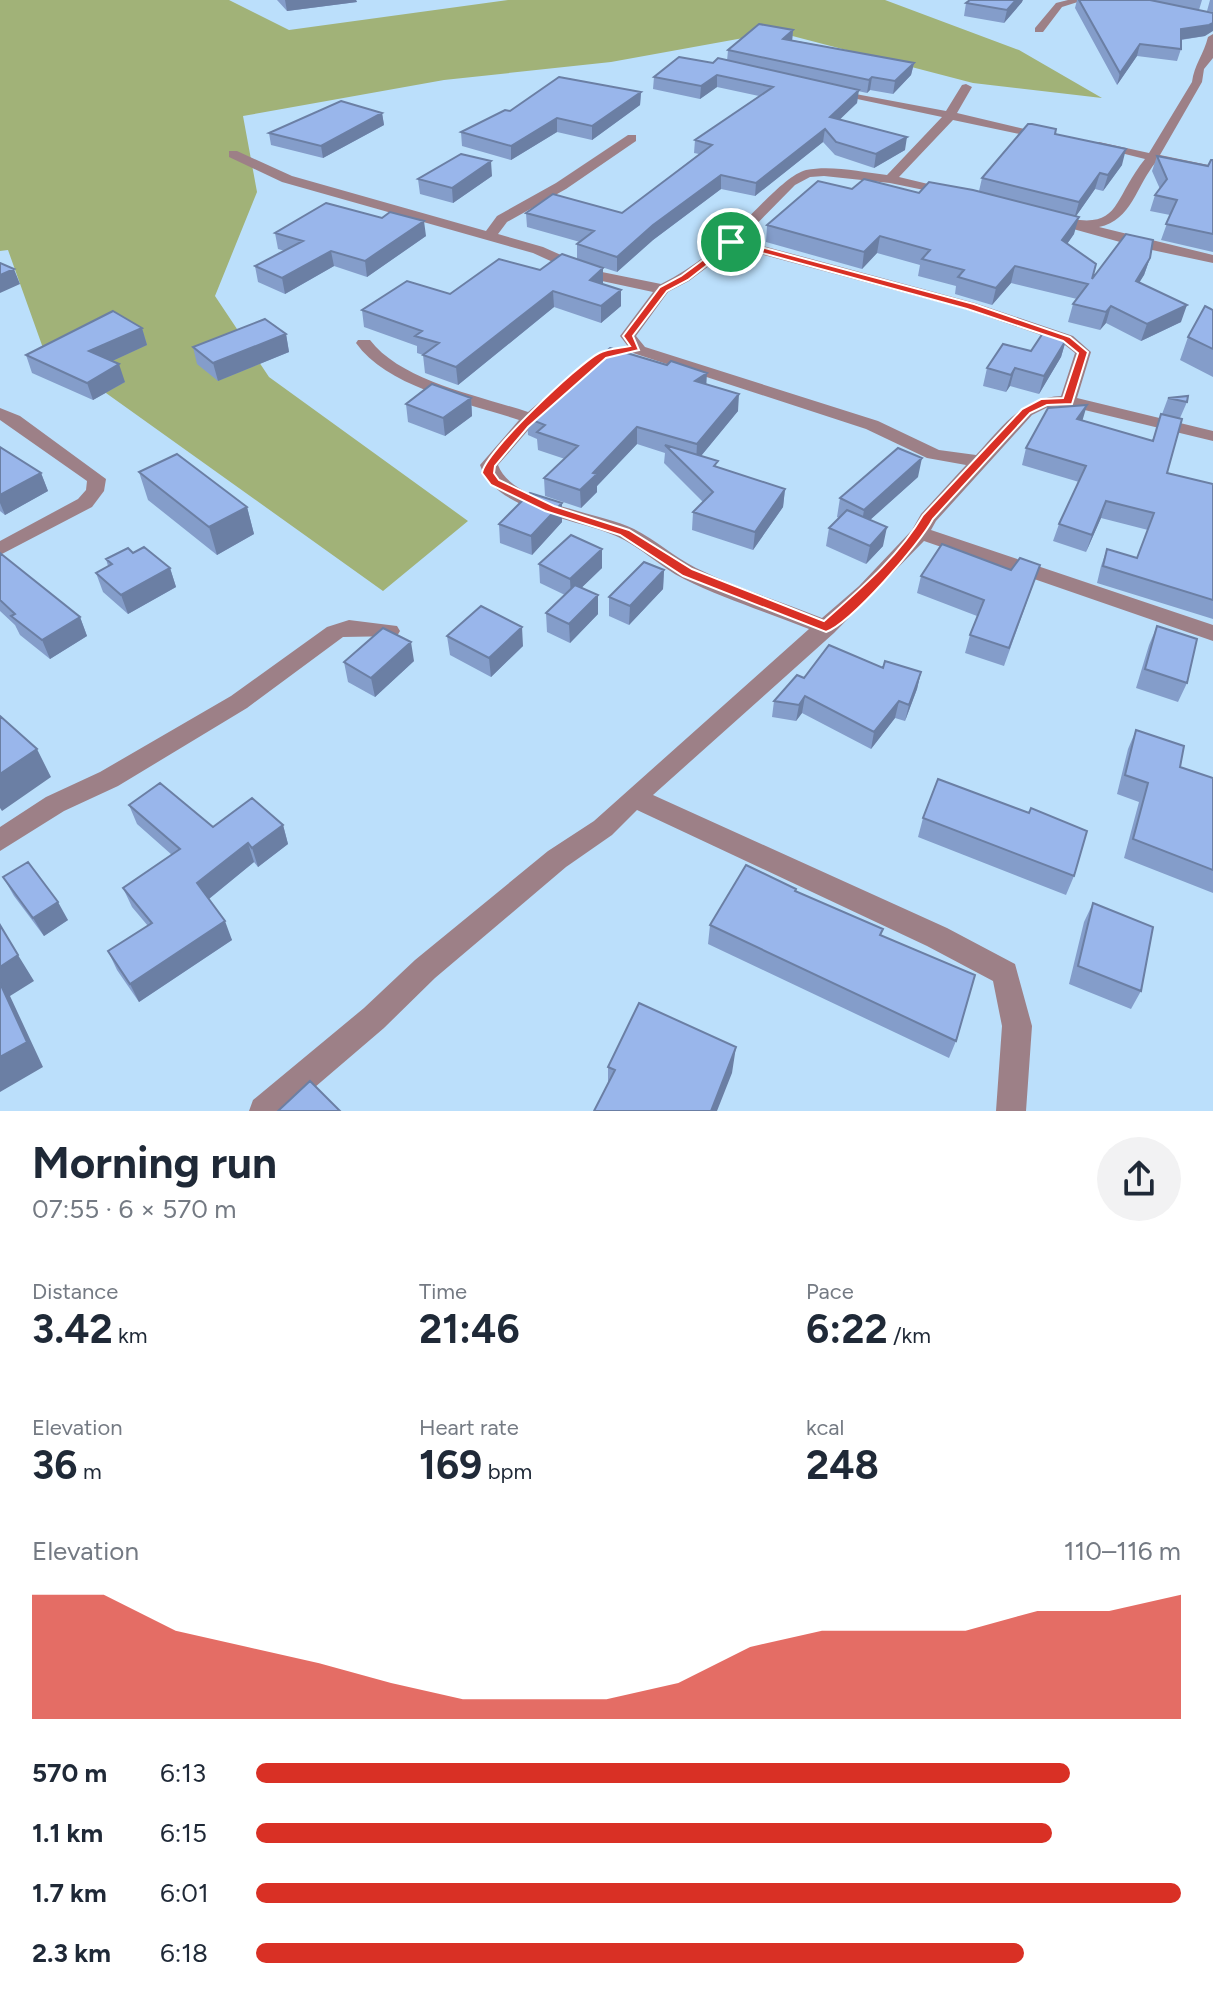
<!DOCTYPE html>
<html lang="en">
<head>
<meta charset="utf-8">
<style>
  body { margin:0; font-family:Figtree,sans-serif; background:#f2f2f3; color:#1f2937; height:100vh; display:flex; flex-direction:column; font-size:30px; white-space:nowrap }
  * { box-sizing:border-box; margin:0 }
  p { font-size:26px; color:#747a83 }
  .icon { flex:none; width:44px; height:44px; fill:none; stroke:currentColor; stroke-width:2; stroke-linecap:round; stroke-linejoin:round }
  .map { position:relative; height:1111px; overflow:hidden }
  .details { display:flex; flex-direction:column; background:#fff; flex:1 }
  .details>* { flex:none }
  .pin { position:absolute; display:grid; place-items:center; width:68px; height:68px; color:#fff; margin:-34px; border:4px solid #fff; border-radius:50%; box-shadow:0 2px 8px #0007 }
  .round { display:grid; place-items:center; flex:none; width:84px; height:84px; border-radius:42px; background:#f2f2f3 }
  .summary { display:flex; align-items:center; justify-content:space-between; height:136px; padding:0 32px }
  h1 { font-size:44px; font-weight:700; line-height:60px }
  .figures { display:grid; grid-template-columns:repeat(3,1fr); gap:12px; height:136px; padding:8px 32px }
  .figures div { display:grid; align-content:center }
  .figures b { font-size:40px; font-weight:700 }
  .figures small { font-size:22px; font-weight:400 }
  .figures p { font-size:22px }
  .chart { height:224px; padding:16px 32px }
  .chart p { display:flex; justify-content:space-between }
  .chart svg { width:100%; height:144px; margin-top:8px; fill:#d93025; opacity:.7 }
  ul { padding:0 32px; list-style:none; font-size:26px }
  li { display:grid; grid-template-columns:128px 96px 1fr; align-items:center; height:60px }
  li i { height:20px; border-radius:10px; background:#d93025 }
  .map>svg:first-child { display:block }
  .green { fill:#a1b278 }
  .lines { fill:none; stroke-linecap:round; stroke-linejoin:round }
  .minor { fill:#9d8087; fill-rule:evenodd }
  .wall { fill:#849dca }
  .shaded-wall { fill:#6b7fa4 }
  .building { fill:#99b6eb; stroke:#6b7fa4; stroke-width:2 }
  .route { fill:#d93025; stroke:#fff; stroke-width:2; fill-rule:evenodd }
</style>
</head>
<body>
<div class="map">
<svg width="1213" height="1111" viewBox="0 0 1213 1111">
  <rect width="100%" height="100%" fill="#bbdffb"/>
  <!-- green -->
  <path class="green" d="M0 0H229L289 30 508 0H885L1019 50 1102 98 973 83 777 32 611 62 444 80 243 116 257 192 215 296 269 377 468 521 383 591 43 348 8 250 0 251Z"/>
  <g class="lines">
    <!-- minor -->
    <path class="minor" d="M1068 0H1084L1062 7 1043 32H1035V28L1056 3Z
      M1213 34V58L1204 69 1202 82 1160 155 1213 166V174L1156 162C1136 186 1132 220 1099 227L1213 255V263L1138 247 1048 222 1046 219 1053 215C1123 233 1109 204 1145 159L1093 146 1099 142 1149 153 1192 82C1194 65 1204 54 1208 37Z
      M966 84 972 87 957 113 1054 136 1048 140 953 120 899 177 953 190V196L890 183 824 176 810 177 795 185 741 240 975 303 1073 336 1091 352 1077 398 1213 431V441L1068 406 1048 407 1032 415 936 521 931 530 1213 625V641L924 541 834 633 653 795 947 928 1015 964 1032 1026 1026 1111H996L1002 1026 993 981 927 946 637 810 612 835 566 867 435 978 384 1028 287 1111H249L253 1100 364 1008 415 960 548 851 594 821 809 629C767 612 724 599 684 579 660 567 641 547 616 536 576 518 496 512 480 465L519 420C468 403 388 388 356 343L358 340H370C401 381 480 396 528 412L542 400H554L557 404 554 408 530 428 498 465C512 504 600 512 634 529 656 540 674 557 696 568 737 588 780 601 822 618L859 586 912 530 921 514 966 465 927 458 866 429 633 353 620 336 653 292 588 278 533 253 282 182 229 157V151H237L292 176 486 231 497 216 556 183 628 135H636V141L566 189 507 222 498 234 543 247 597 271 661 284C683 273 704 258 723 242 745 224 783 176 806 170 832 165 861 172 887 175L942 117 829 93V89L946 111 962 85ZM734 247 965 309 1061 342 1075 353 1061 396C1021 398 1002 427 976 455L939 450 878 421 645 347 636 336 668 292 689 281Z
      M0 408 20 416 106 479 104 491 92 507 0 555V541L78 499 86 490 87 481 0 420Z
      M349 620 397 626 400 631 397 636 343 637 247 708 118 786 64 811 0 851V827L46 797 100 772 231 696 327 627Z"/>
  </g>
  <!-- wall -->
  <path class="wall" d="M277 0H356L357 2 287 11Z
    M1077 0H1202L1199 10 1205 36 1181 40V49L1177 61 1137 56 1117 85 1075 8Z
    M1210 0H1213V12L1207 11Z
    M1022 2 1004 23 964 16 966 3Z
    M793 30 792 40 914 63 911 75 893 94 870 90 867 93 858 91 857 103 839 119 905 150 874 168 835 155 823 142 755 196 721 189 653 240 617 272 586 262 603 268V284L621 290V306L601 323 554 307 458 385 425 373 423 355 417 353V346L364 327 362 310 450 294 540 270 577 259V244L580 242 527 227 526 213H622L699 154 694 153 695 140 759 96 717 87 700 99 653 89 654 77 713 63 727 61 728 50Z
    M641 92 640 105 592 140 557 132 511 160 462 146 461 132 510 111Z
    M382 113 384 125 323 158 271 145 269 133Z
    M1055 134 1122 165 1103 191 1095 189 1076 216 1074 234 1067 244 1092 279 1150 258 1144 275 1139 282 1181 322 1141 341 1106 323 1100 330 1068 322 1073 304 1077 299 1011 283 992 305 955 294 956 286 918 276 920 265 877 253 862 269 766 242 767 225 852 189 919 193 979 191 982 178Z
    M1157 156 1208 166 1213 160V252L1161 240 1170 215 1150 211 1155 195 1160 189 1152 171Z
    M492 176 453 203 420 194 418 179Z
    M275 233 426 236 367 277 334 266 285 294 258 282 255 266 285 251 278 249Z
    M1213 310V377L1180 360 1188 337Z
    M142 328 147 345 112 361 125 382 93 400 32 373 26 355Z
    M286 334 289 352 218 381 197 364 193 347Z
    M1066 340 1061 357 1039 394 1010 386 1006 392 983 386 987 368Z
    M706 384 738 411 701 456 717 467 785 489 783 507 753 550 692 530 693 512 703 502 664 463 665 453 637 444 597 486V492L581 508 545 496 544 478 565 459 538 450 537 439 528 435 527 418 551 401Z
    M471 398 472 416 445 436 408 422 406 404Z
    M1168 398 1187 402 1180 418 1167 473 1213 484V619L1097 583 1101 566 1107 549 1137 558 1148 530 1101 518 1086 552 1053 541 1059 524 1079 482 1022 465 1026 448 1082 420 1152 441Z
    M0 447 41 473 48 491 5 515 0 511Z
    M139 472 247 507 254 534 217 555 148 500Z
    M918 477 870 520 883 546 866 564 826 546 829 528 839 518 837 517 840 498Z
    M562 522 532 555 500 543 499 524Z
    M602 549V568L581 588 598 595V614L570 643 547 632 546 613 565 595 540 583 539 564Z
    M0 553 80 617 87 636 50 659 20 635 15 625 0 611Z
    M133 553 170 568 176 587 128 614 103 592 96 573 108 566 106 559Z
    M664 570 663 589 629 625 609 616V597Z
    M921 576 1034 582 1004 666 965 653 970 635 977 616 917 593Z
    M1157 626 1187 683 1178 702 1136 688 1149 645Z
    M447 636 523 646 491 677 450 655Z
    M414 661 375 697 348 682 344 662Z
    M883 668 921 672 917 689 905 721 895 718 871 749 802 713 796 721 772 717 774 701 804 678Z
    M1136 730 1180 767 1213 778V893L1124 858 1139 802 1117 794 1128 749Z
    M129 805 213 827 283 825 288 844 258 867 254 862 209 899 232 940 139 1002 117 970 108 951 148 926 132 907 123 888 172 855 137 824Z
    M923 818 1074 876 1066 895 918 837Z
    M3 877 68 920 44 936 14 896Z
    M796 891 881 935 956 1041 949 1058 708 944 710 925Z
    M1093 903 1141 991 1131 1009 1069 984 1084 922Z
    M608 1067 732 1073 608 1084Z"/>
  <!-- shaded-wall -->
  <path class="shaded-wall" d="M285 0H356L357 2 287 11Z
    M1016 0H1023L1022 2 1004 23 1007 10Z
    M1213 23V31L1205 36 1178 40 1181 29Z
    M793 30 792 42 783 39Z
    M1140 44 1137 56 1117 85 1120 73Z
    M914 63 911 75 893 94 895 81Z
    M717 75V87L700 99 701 86Z
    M872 77 870 90 867 93 869 80Z
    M859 90 857 103 829 130 830 117Z
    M641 92 640 105 592 140V126Z
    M382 113 384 125 323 158 321 146Z
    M557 118V132L511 160V146Z
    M825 129 823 142 755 196 756 183Z
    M907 137 905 150 874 168 876 154Z
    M1126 149 1122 165 1103 191 1108 175Z
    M491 161 492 176 453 203 452 188Z
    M1100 173 1095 189 1074 219 1079 202Z
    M721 175V189L653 240 617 272V257L653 225Z
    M1079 217 1074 234 1058 257 1062 240Z
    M424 221 426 236 367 277 365 261Z
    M880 236 877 253 862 269 864 252Z
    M331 251 334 266 285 294 282 278Z
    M1150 258 1144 275 1130 298 1136 281Z
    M1015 266 1011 283 992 305 996 288Z
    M603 268V284L590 280Z
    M14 269 20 284 0 293V275Z
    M621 290V306L601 323V306Z
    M553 291 554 307 458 385 456 367Z
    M1187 305 1181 322 1141 341 1147 324Z
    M1111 306 1106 323 1100 330 1106 312Z
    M142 328 147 345 95 369 89 351Z
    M286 334 289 352 218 381 213 363Z
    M1066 340 1061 357 1039 394 1044 376Z
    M119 364 125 382 93 400 87 383Z
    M1015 368 1010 386 1006 392 1011 375Z
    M707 373 706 390 695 381Z
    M739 394 738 411 696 462 697 444Z
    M471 398 472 416 445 436 443 418Z
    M1087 405 1082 422 1077 419Z
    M637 427V444L597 486V492L581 508 580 490 593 473Z
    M922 458 918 477 861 528 864 510Z
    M41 473 48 491 5 515 0 503V495Z
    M785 489 783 507 753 550 755 532Z
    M1106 501 1101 518 1086 552 1092 535Z
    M562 503V522L532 555 531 536Z
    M247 507 254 534 217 555 209 527Z
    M887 527 883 546 866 564 870 546Z
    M602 549V568L571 598 570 579Z
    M170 568 176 587 128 614 121 595Z
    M664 570 663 589 629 625 630 606Z
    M598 595V614L570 643 569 624Z
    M80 617 87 636 50 659 42 640Z
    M522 627 523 646 491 677 489 658Z
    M411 642 414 661 375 697 371 678Z
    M921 672 917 689 905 721 909 705Z
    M805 696 802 713 796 721 799 705Z
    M899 701 895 718 871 749 874 732Z
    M37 749 51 777 2 811 0 808V774Z
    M283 825 288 844 258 867 252 848Z
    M248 843 254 862 205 902 197 883Z
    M58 902 68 920 44 936 33 918Z
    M225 921 232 940 139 1002 130 984Z
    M18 955 34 981 10 996 43 1067 0 1092V967Z
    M736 1047 732 1073 717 1111H711Z"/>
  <!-- building -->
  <path class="building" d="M970 0H1016L1007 10 966 3Z
    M1079 0H1150L1213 13V23L1209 25 1181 29V49L1140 44 1120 73Z
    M759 24 793 30 783 39 914 63 895 81 872 77 869 80 728 50Z
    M679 57 713 63 718 58 859 90 830 117 907 137 876 154 836 142 825 129 756 183 721 175 653 225 617 257 577 244 594 231 526 213 553 194 622 213 712 145 695 140 773 87 717 75 701 86 654 77Z
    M559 77 641 92 592 126 557 118 511 146 461 132 505 110 510 111Z
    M341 101 382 113 321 146 269 133Z
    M1028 124H1032L1056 129 1055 134 1126 149 1108 175 1100 173 1079 202 982 178Z
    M461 154 491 161 452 188 418 179Z
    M1157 156 1208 166 1211 160H1213V234L1166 224 1177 200 1155 195 1167 179Z
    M864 179 919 193 929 182 973 190 1079 217 1062 240 1096 264 1092 279 1126 234 1153 240 1150 258 1136 281 1187 305 1147 324 1111 306 1106 312 1073 304 1088 284 1015 266 996 288 958 277 964 270 922 259 930 250 880 236 864 252 767 225 818 181 852 189Z
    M326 203 382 218 390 212 424 221 365 261 331 251 282 278 255 266 303 241 275 233Z
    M562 254 603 268 590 280 621 290 601 306 553 291 456 367 423 355 439 343 415 336 422 331 362 310 407 281 450 294 499 259 540 270Z
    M0 263 14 269 0 275Z
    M1205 306 1213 310V349L1188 337Z
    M113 311 142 328 89 351 119 364 87 383 26 355Z
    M265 319 286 334 213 363 193 347Z
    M1043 333 1066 340 1044 376 1015 368 1011 375 987 368 1003 344 1031 351Z
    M610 348 667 365 671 361 707 373 695 381 739 394 697 444 637 427 593 473 597 474 580 490 544 478 578 446 537 432 545 425 527 418 547 400 551 401Z
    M432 384 471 398 443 418 406 404Z
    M1188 396 1187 402 1168 398Z
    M1087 405 1077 419 1153 441 1161 414 1182 419 1167 473 1213 484V600L1103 566 1107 549 1137 558 1154 513 1106 501 1092 535 1059 524 1086 466 1026 448 1048 408Z
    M665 445 718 461 714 466 785 489 755 532 693 512 713 492Z
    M0 447 41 473 0 495Z
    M898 448 922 458 864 510 840 498Z
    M177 454 247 507 209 527 139 472Z
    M530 493 562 503 531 536 499 524Z
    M847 510 887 527 870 546 829 528Z
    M571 535 602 549 570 579 539 564Z
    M942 544 1011 570 1020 558 1040 565 1009 648 970 635 984 600 921 576Z
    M144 547 170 568 121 595 96 573 112 564 106 559 128 548 133 553Z
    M0 553 80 617 42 640 11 616 15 614 0 600Z
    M644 562 664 570 630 606 609 597Z
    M575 585 598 595 569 624 546 613Z
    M481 606 522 627 489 658 447 636Z
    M1157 626 1197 639 1187 683 1145 669Z
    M383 628 411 642 371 678 344 662Z
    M829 645 883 668 885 661 921 672 909 705 899 701 874 732 805 696 799 705 774 701 797 675 804 678Z
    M0 716 37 749 0 774Z
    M1136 730 1184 746 1180 767 1213 778V870L1133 839 1148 783 1125 775Z
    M938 779 1029 813 1031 808 1087 831 1074 876 923 818Z
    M160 783 213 827 252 798 283 825 252 848 248 843 197 883 225 921 130 984 108 951 152 923 123 888 180 849 129 805Z
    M28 862 58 902 33 918 3 877Z
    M746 865 796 889 795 891 883 929 880 935 975 975 956 1041 710 925Z
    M1093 903 1153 927 1141 991 1078 966Z
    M0 925 18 955 0 967Z
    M0 983 27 1042 0 1057Z
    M639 1003 736 1047 711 1111H594L615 1070 608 1067Z
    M310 1081 340 1111H278Z"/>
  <!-- route -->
  <path class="route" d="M731 239 974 304 1070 337 1088 352 1072 404 1047 405 1030 413 933 519C920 544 851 623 826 632L683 576 620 535 545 511 491 485 482 473C484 453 578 364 599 353 607 349 620 348 630 346L623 336 660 287 681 276ZM733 245 967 309 1063 341 1078 353 1063 398 1041 399 1022 409 923 515C899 556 860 589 824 621L692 569 629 530 554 506 499 480 494 473 495 466 528 427 606 358 639 350 633 336 667 291 688 280Z"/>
</svg>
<div class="pin" style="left:731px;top:242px;background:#1e9e55"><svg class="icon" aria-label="arrive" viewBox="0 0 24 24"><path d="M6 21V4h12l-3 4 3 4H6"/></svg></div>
</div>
<section class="details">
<div class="summary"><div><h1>Morning run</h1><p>07:55 · 6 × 570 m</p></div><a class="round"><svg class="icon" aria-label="share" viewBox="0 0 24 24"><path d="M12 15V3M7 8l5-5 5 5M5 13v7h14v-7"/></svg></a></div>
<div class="figures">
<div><p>Distance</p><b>3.42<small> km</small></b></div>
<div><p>Time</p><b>21:46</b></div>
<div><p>Pace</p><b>6:22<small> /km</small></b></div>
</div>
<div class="figures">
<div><p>Elevation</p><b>36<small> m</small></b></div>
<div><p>Heart rate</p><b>169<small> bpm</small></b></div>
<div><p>kcal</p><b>248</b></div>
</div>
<div class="chart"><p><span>Elevation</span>110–116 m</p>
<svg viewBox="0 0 160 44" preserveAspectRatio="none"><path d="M0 44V6L10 6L20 17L30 22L40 27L50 33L60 38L70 38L80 38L90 33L100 22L110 17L120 17L130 17L140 11L150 11L160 6V44z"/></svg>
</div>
<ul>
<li><b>570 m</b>6:13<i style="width:88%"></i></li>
<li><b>1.1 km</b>6:15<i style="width:86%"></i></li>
<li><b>1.7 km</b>6:01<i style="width:100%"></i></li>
<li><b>2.3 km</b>6:18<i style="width:83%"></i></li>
</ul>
</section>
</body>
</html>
